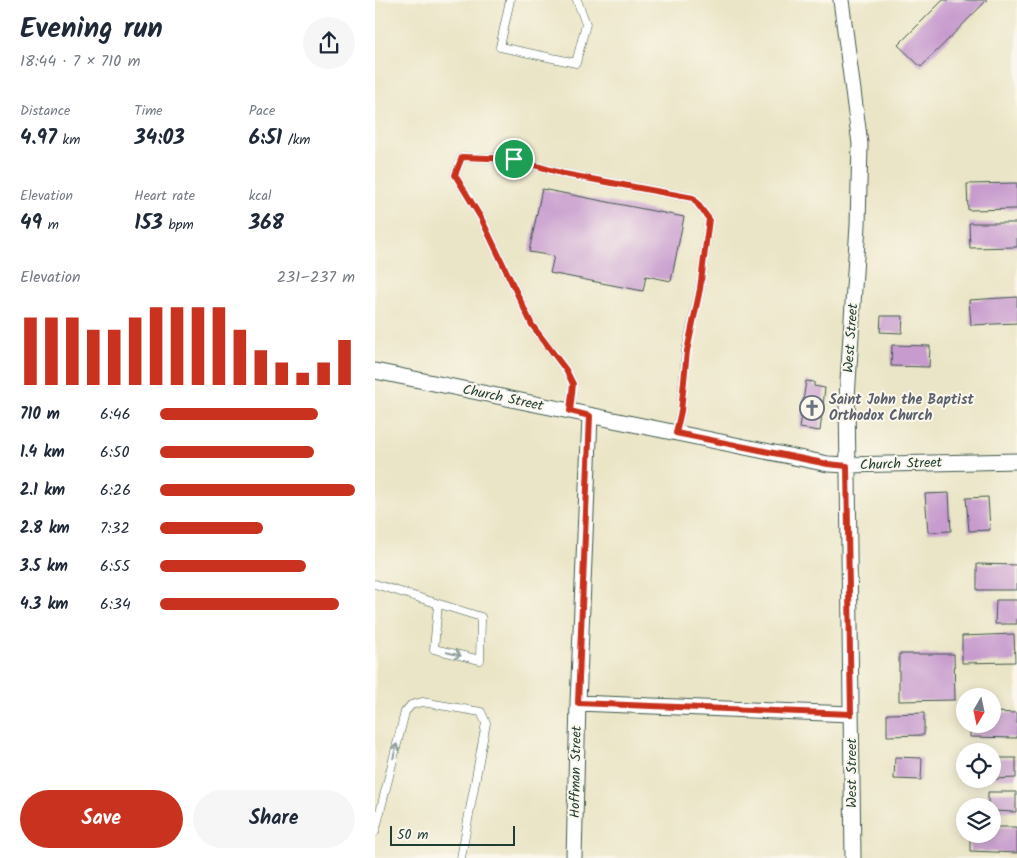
<!DOCTYPE html>
<html lang="en">
<head>
<meta charset="utf-8">
<style>
  body { margin:0; font-family:Kalam,sans-serif; background:#f6f6f7; color:#1f2937; height:100vh; display:flex; flex-direction:column; font-size:19px; white-space:nowrap }
  * { box-sizing:border-box; margin:0 }
  p { font-size:16px; color:#747a83 }
  .icon { flex:none; width:28px; height:28px; fill:none; stroke:currentColor; stroke-width:2; stroke-linecap:round; stroke-linejoin:round }
  .map { position:relative; flex:1; overflow:hidden }
  .sheet { display:flex; flex-direction:column; background:#fff; width:375px }
  .sheet>* { flex:none }
  .needle { width:32px; rotate:189deg }
  .tools { position:absolute; left:581px; top:688px; display:grid; gap:10px }
  .tools a { display:grid; place-items:center; width:45px; height:45px; border-radius:50%; background:#fff; box-shadow:0 2px 12px #0003; font-size:25px }
  .scale { position:absolute; left:15px; bottom:12px; width:125px; box-sizing:border-box; padding-left:5px; border:2px solid #1f3d34; border-top:0; font-size:14px; line-height:18px; white-space:nowrap; color:#1f3d34; -webkit-text-stroke:4px #fbf7ec; paint-order:stroke }
  .pin { position:absolute; display:grid; place-items:center; width:42px; height:42px; color:#fff; margin:-21px; border:2px solid #fff; border-radius:50%; box-shadow:0 1px 5px #0007 }
  .round { display:grid; place-items:center; flex:none; width:52px; height:52px; border-radius:26px; background:#f6f6f7 }
  .headline { display:flex; align-items:center; justify-content:space-between; height:85px; padding:0 20px }
  h1 { font-size:28px; font-weight:800; line-height:38px }
  .metrics { display:grid; grid-template-columns:repeat(3,1fr); gap:8px; height:85px; padding:5px 20px }
  .metrics div { display:grid; align-content:center }
  .metrics b { font-size:21px; font-weight:800 }
  .metrics small { font-size:14px; font-weight:400 }
  .metrics p { font-size:14px }
  .chart { height:140px; padding:10px 20px }
  .chart p { display:flex; justify-content:space-between }
  .chart svg { width:100%; height:90px; margin-top:5px; stroke:#c8321e; stroke-width:6 }
  .action { display:flex; gap:10px; margin-top:auto; padding:10px 20px }
  .action a { flex:1; height:58px; border-radius:30px; background:#c8321e; color:#fff; font-size:20px; font-weight:800; line-height:58px; text-align:center }
  .action a+a { background:#f6f6f7; color:#1f2937 }
  ul { padding:0 20px; list-style:none; font-size:16px }
  li { display:grid; grid-template-columns:80px 60px 1fr; align-items:center; height:38px }
  li i { height:12px; border-radius:6px; background:#c8321e }
  main { display:flex; flex:1; min-height:0 }
  .map>svg:first-child { display:block }
  .building { fill:#c79bce }
  .lines { fill:none; stroke-linecap:round; stroke-linejoin:round }
  .service-casing { stroke:#3d564a; stroke-width:9 }
  .minor-casing { stroke:#3d564a; stroke-width:17 }
  .service { stroke:#fff; stroke-width:8 }
  .minor { stroke:#fff; stroke-width:15 }
  .oneway { stroke:#8f9e9a }
  .route-casing { stroke:#fff; stroke-width:10 }
  .route { stroke:#c8321e; stroke-width:6 }
  .labels { text-anchor:middle; dominant-baseline:central; stroke-width:4; stroke-linejoin:round; paint-order:stroke }
  .street-label { font-size:14px; fill:#1f3d34; stroke:#fbf7ec }
  .worship-label { font-size:14px; font-weight:bold; fill:#5b616d; stroke:#fbf7ec; text-anchor:start }
</style>
</head>
<body>
<main>
<section class="sheet">
<div class="headline"><div><h1>Evening run</h1><p>18:44 · 7 × 710 m</p></div><a class="round"><svg class="icon" aria-label="share" viewBox="0 0 24 24"><path d="M12 15V3M7 8l5-5 5 5M5 13v7h14v-7"/></svg></a></div>
<div class="metrics">
<div><p>Distance</p><b>4.97<small> km</small></b></div>
<div><p>Time</p><b>34:03</b></div>
<div><p>Pace</p><b>6:51<small> /km</small></b></div>
</div>
<div class="metrics">
<div><p>Elevation</p><b>49<small> m</small></b></div>
<div><p>Heart rate</p><b>153<small> bpm</small></b></div>
<div><p>kcal</p><b>368</b></div>
</div>
<div class="chart"><p><span>Elevation</span>231–237 m</p>
<svg viewBox="0 0 160 44" preserveAspectRatio="none"><path d="M5 44V11M15 44V11M25 44V11M35 44V17M45 44V17M55 44V11M65 44V6M75 44V6M85 44V6M95 44V6M105 44V17M115 44V27M125 44V33M135 44V38M145 44V33M155 44V22"/></svg>
</div>
<ul>
<li><b>710 m</b>6:46<i style="width:81%"></i></li>
<li><b>1.4 km</b>6:50<i style="width:79%"></i></li>
<li><b>2.1 km</b>6:26<i style="width:100%"></i></li>
<li><b>2.8 km</b>7:32<i style="width:53%"></i></li>
<li><b>3.5 km</b>6:55<i style="width:75%"></i></li>
<li><b>4.3 km</b>6:34<i style="width:92%"></i></li>
</ul>
<div class="action"><a>Save</a><a>Share</a></div>
</section>
<div class="map">
<svg width="642" height="858" viewBox="0 0 642 858">
  <rect width="100%" height="100%" fill="#fbf7ec"/>
  <filter id="ink" filterUnits="userSpaceOnUse"><feTurbulence type="fractalNoise" baseFrequency=".02" numOctaves="2"/><feDisplacementMap in="SourceGraphic" scale="10" xChannelSelector="R" yChannelSelector="G"/><feConvolveMatrix kernelMatrix="1 2 1 2 8 2 1 2 1" color-interpolation-filters="sRGB"/></filter>
  <filter id="wash" filterUnits="userSpaceOnUse"><feTurbulence type="fractalNoise" baseFrequency=".0096" numOctaves="4" result="noise"/><feDisplacementMap in="SourceGraphic" scale="20" xChannelSelector="R" yChannelSelector="G"/><feGaussianBlur stdDeviation="1.12" result="paint"/><feColorMatrix in="noise" values="0 0 0 0 0 0 0 0 0 0 0 0 0 0 0 0 0 1.4 0 .05"/><feComposite in="paint" operator="in"/></filter>
  <g filter="url(#wash)">
    <rect width="100%" height="100%" fill="#eae5c6"/>
    <g id="blocks">
      <!-- building -->
      <path class="building" d="M568 0H612L546 67 523 45Z
        M642 183V209L593 210 592 184Z
        M167 189 309 217 296 281 271 276 268 291 175 273 179 256 154 252Z
        M594 223H642V247L595 248Z
        M642 297V323L596 325 594 300Z
        M506 316H528L527 333 505 332Z
        M517 345 555 346 554 367 516 366Z
        M431 381 439 382V386L450 388 445 431 424 428Z
        M574 493 576 531 553 532 550 494Z
        M613 497 615 530 594 531 591 498Z
        M602 564 642 565V590H602Z
        M621 600H642V624H620Z
        M639 634 640 662 587 663V636Z
        M524 654H579L580 700 524 701Z
        M618 712 642 713V738L595 737V724H618Z
        M549 713V735L512 736V714Z
        M520 757 547 758 546 780 519 779Z
        M618 758H641V778L618 779Z
        M613 792H641V812L618 811V806H613Z
        M618 827H642V853L595 851V834H618Z"/>
    </g>
  </g>
  <g filter="url(#ink)">
    <use href="#blocks" fill-opacity="0" stroke="#3d564a" stroke-width="1"/>
    <g class="lines">
      <defs>
        <path id="service" d="M135 0 125 47 201 63 211 24 202 0
          M195 411 198 384 191 370 157 325 106 218 80 175 87 157 139 159 189 174 318 198 334 219 325 289 311 351 306 411 301 433
          M0 584 106 617 105 660 59 649 63 604
          M0 832 30 712 36 705 47 702 106 712 111 723 86 858"/>
        <path id="minor" d="M466 0 485 144 483 225 472 398 478 858
          M0 371 453 464 472 465 642 461
          M203 703 476 714
          M199 858 203 703 215 416"/>
      </defs>
      <!-- service casing -->
      <use href="#service" class="service-casing"/>
      <!-- minor casing -->
      <use href="#minor" class="minor-casing"/>
      <!-- service -->
      <use href="#service" class="service"/>
      <!-- minor -->
      <use href="#minor" class="minor"/>
    </g>
    <!-- one-way arrows -->
    <defs><path id="oneway-shaft" d="M-6 0H5M1.5-3L5.5 0L1.5 3" fill="none" stroke-width="1.6" stroke-linecap="round" stroke-linejoin="round" transform="scale(1.25)"/></defs>
    <g class="oneway">
      <use href="#oneway-shaft" transform="translate(79 654) rotate(14)"/>
      <use href="#oneway-shaft" transform="translate(20 751) rotate(-76)"/>
    </g>
  </g>
  <g class="lines" filter="url(#ink)">
    <defs>
      <path id="route" d="M87 157 139 159 189 174 318 198 334 219 325 289 312 351 306 411 301 433 453 464 472 466 476 714 203 703 215 416 195 411 198 384 191 370 157 325 106 218 80 175Z"/>
    </defs>
    <!-- route casing -->
    <use href="#route" class="route-casing"/>
    <!-- route -->
    <use href="#route" class="route"/>
  </g>
  <!-- icons -->
  <defs>
    <symbol id="church-ring" viewBox="-11 -11 22 22"><circle r="9.5" fill="#fbf7ec" stroke="#6b7280" stroke-width="1.5"/><path d="M-1.2-6h2.4v3.5h3.3v2.4h-3.3V6h-2.4V-.1h-3.3v-2.4h3.3Z" fill="#6b7280"/></symbol>
  </defs>
  <g fill-rule="evenodd">
    <use href="#church-ring" x="423" y="394" width="28" height="28"/>
  </g>
  <g class="labels">
    <!-- street labels -->
    <g class="street-label">
      <text transform="translate(476 338) rotate(-86)">West Street</text>
      <text transform="translate(128 398) rotate(12)">Church Street</text>
      <text transform="translate(526 464) rotate(-2)">Church Street</text>
      <text transform="translate(201 772) rotate(-89)">Hoffman Street</text>
      <text transform="translate(477 773) rotate(-90)">West Street</text>
    </g>
    <!-- worship labels -->
    <g class="worship-label">
      <text x="454" y="400">Saint John the Baptist<tspan x="454" dy="16">Orthodox Church</tspan></text>
    </g>
  </g>
</svg>
<div class="tools">
<a><svg class="needle" viewBox="-14 -14 28 28"><path d="M0-13l5 13h-10z" fill="#e53935"/><path d="M0 13l5-13h-10z" fill="#747a83"/></svg></a>
<a><svg class="icon" aria-label="locate" viewBox="0 0 24 24"><circle cx="12" cy="12" r="6"/><path d="M12 2v4M12 18v4M2 12h4M18 12h4"/></svg></a>
<a><svg class="icon" aria-label="layers" viewBox="0 0 24 24"><path d="M12 4l9 5-9 5-9-5zM3 14l9 5 9-5"/></svg></a>
</div>
<div class="scale">50 m</div>
<div class="pin" style="left:139px;top:159px;background:#1e9e55"><svg class="icon" aria-label="arrive" viewBox="0 0 24 24"><path d="M6 21V4h12l-3 4 3 4H6"/></svg></div>
</div>
</main>
</body>
</html>
